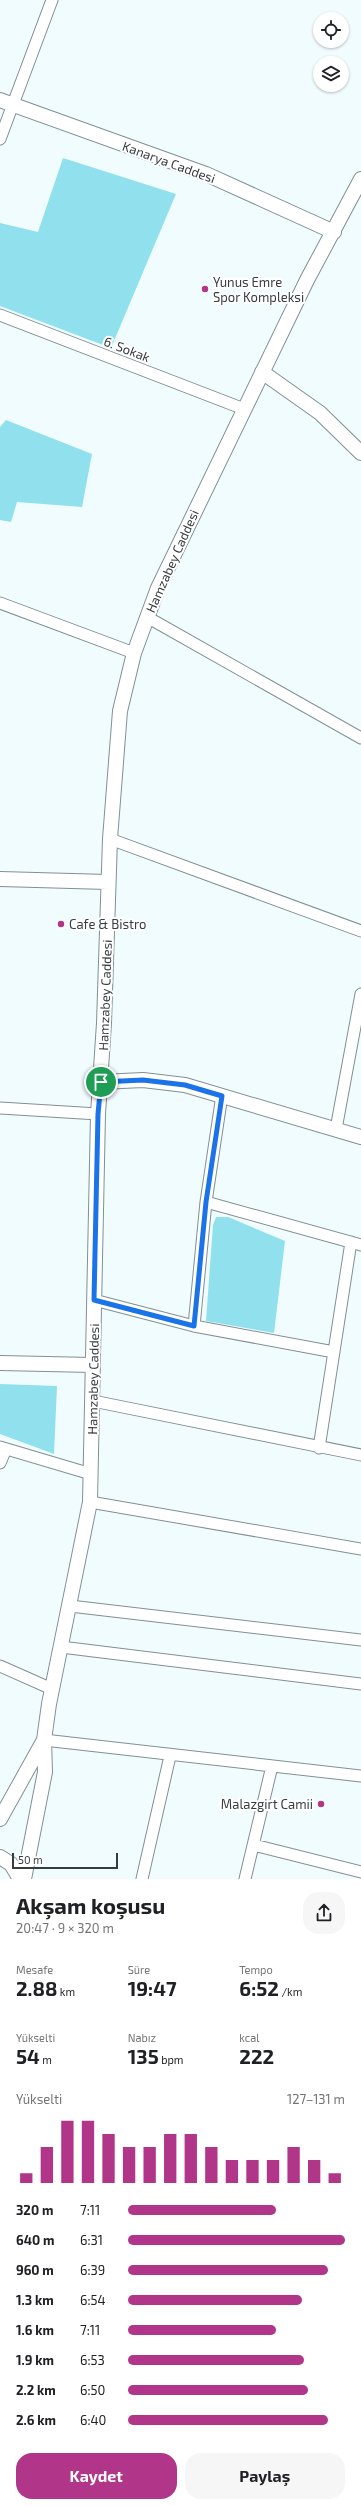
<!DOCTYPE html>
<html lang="tr">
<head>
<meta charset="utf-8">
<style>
  body { margin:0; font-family:"Exo 2",sans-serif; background:#f6f6f6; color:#202124; height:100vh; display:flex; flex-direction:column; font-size:15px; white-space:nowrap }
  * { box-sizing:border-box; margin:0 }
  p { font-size:13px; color:#757577 }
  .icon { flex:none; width:22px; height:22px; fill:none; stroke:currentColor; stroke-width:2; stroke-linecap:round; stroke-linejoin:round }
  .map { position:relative; height:1879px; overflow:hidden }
  .drawer { display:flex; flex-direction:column; background:#fff; flex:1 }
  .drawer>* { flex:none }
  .buttons { position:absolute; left:313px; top:12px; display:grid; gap:8px }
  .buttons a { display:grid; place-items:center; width:36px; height:36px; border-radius:50%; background:#fff; box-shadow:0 1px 3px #0004; font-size:20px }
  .scale { position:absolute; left:12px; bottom:10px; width:106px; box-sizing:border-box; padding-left:4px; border:2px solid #363d3f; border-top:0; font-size:11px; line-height:14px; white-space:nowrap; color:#363d3f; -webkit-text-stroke:3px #fff; paint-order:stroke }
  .pin { position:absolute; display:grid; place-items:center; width:34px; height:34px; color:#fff; margin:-17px; border:2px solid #fff; border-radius:50%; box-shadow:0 1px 4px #0007 }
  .round { display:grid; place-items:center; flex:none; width:42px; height:42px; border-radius:16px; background:#f6f6f6 }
  .head { display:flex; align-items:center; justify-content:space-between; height:68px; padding:0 16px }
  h1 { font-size:22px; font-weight:700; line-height:30px }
  .stats { display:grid; grid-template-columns:repeat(3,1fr); gap:6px; height:68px; padding:4px 16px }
  .stats div { display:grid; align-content:center }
  .stats b { font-size:20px; font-weight:700 }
  .stats small { font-size:11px; font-weight:400 }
  .stats p { font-size:11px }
  .chart { height:112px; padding:8px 16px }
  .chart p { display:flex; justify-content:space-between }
  .chart svg { width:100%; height:72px; margin-top:4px; stroke:#b13689; stroke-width:6 }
  .button { display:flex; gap:8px; margin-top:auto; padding:8px 16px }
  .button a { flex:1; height:46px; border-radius:16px; background:#b13689; color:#fff; font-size:16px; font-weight:700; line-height:46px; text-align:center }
  .button a+a { background:#f6f6f6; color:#202124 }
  ul { padding:0 16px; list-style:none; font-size:13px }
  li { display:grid; grid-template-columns:64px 48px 1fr; align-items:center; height:30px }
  li i { height:10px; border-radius:5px; background:#b13689 }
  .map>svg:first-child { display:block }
  .green { fill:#90e0ee }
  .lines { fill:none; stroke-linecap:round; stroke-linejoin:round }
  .minor-casing { stroke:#809093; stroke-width:13 }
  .tertiary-casing { stroke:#809093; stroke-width:16 }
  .minor { stroke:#fff; stroke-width:11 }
  .tertiary { stroke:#fff; stroke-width:14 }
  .route-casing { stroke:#fff; stroke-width:8 }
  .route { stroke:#1a73e8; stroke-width:5 }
  .poi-dot { fill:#b13689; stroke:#fff; stroke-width:1.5 }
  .labels { text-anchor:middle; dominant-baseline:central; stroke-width:4; stroke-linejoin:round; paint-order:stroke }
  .street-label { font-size:13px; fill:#363d3f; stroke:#fff }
  .poi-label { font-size:13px; fill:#363d3f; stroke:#fff; text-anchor:start }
</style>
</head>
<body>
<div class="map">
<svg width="361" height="1879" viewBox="0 0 361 1879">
  <rect width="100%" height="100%" fill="#f1fcfe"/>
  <!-- green -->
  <path class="green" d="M63 158 176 194 111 348 0 306V223L38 232Z
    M6 420 92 454 82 507 17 502 11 522 0 520V427Z
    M216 1217H228L285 1241 274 1333 206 1321 213 1225Z
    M0 1384 57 1386 54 1454 0 1434Z"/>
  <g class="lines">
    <defs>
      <path id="minor" d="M0 139 52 0
        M0 315 244 409
        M0 603 134 653
        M147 617 361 738
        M110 839 361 931
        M0 1108 98 1114
        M336 1129 361 994
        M206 1202 361 1245
        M94 1300 194 1326 334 1352
        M194 1326 206 1202 222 1095
        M93 1401 361 1455
        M0 1447 91 1474
        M319 1448 351 1242
        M0 1463 6 1449
        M90 1502 361 1549
        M70 1606 361 1640
        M61 1647 361 1684
        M0 1666 52 1689
        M44 1740 361 1776
        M254 1845 361 1872
        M142 1879 170 1756
        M245 1879 272 1766"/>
      <path id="tertiary" d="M0 100 206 174 334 232
        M262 372 320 413 361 453
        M0 879 108 882
        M101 1082 143 1080 185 1085 361 1137
        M0 1363 93 1365
        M44 1740 49 1704 90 1502 98 1114 104 1023 110 839 120 711 134 653 158 588 307 280 361 179
        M0 1819 44 1740 45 1772 24 1879
        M0 1857 11 1864 20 1879"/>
    </defs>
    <!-- minor casing -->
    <use href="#minor" class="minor-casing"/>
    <!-- tertiary casing -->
    <use href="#tertiary" class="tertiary-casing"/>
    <!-- minor -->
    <use href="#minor" class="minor"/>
    <!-- tertiary -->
    <use href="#tertiary" class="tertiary"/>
  </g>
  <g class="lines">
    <defs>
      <path id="route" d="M143 1080 185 1085 222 1096 206 1202 194 1326 94 1300 98 1114 101 1082Z"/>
    </defs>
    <!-- route casing -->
    <use href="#route" class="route-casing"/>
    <!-- route -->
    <use href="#route" class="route"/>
  </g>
  <!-- markers -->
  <g class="poi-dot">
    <circle cx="205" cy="289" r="4"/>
    <circle cx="61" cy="924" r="4"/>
    <circle cx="321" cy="1804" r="4"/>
  </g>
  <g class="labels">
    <!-- street labels -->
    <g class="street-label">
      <text transform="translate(169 162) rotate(20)">Kanarya Caddesi</text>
      <text transform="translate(127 349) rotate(21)">6. Sokak</text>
      <text transform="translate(172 561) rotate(-66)">Hamzabey Caddesi</text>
      <text transform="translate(105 995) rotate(-88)">Hamzabey Caddesi</text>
      <text transform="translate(93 1379) rotate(-89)">Hamzabey Caddesi</text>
    </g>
    <!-- poi labels -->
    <g class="poi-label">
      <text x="213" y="282">Yunus Emre<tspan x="213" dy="15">Spor Kompleksi</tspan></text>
      <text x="69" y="924">Cafe &amp; Bistro</text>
      <text x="313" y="1804" text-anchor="end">Malazgirt Camii</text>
    </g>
  </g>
</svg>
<div class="buttons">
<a><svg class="icon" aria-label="locate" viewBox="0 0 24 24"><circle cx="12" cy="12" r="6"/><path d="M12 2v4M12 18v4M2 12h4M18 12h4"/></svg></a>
<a><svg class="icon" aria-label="layers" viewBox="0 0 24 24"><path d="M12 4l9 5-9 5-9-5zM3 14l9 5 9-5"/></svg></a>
</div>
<div class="scale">50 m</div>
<div class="pin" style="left:101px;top:1082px;background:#1e9e55"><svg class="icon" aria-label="arrive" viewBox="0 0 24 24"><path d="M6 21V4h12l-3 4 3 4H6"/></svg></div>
</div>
<section class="drawer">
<div class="head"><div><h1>Akşam koşusu</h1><p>20:47 · 9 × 320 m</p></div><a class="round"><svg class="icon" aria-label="share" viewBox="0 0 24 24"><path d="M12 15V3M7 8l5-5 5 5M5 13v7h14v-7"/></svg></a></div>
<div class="stats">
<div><p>Mesafe</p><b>2.88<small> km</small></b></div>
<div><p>Süre</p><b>19:47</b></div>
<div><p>Tempo</p><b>6:52<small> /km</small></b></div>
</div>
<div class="stats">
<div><p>Yükselti</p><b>54<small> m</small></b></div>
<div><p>Nabız</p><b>135<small> bpm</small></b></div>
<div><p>kcal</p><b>222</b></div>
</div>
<div class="chart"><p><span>Yükselti</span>127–131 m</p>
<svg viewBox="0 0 160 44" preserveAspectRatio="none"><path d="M5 44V38M15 44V22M25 44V6M35 44V6M45 44V14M55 44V22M65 44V22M75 44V14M85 44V14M95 44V22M105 44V30M115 44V30M125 44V30M135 44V22M145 44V30M155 44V38"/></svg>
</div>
<ul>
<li><b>320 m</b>7:11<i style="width:68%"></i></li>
<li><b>640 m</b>6:31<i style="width:100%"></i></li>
<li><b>960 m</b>6:39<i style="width:92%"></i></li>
<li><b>1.3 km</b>6:54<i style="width:80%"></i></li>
<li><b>1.6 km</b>7:11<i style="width:68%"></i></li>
<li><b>1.9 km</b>6:53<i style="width:81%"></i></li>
<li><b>2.2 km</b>6:50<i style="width:83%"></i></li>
<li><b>2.6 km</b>6:40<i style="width:92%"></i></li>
</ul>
<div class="button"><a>Kaydet</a><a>Paylaş</a></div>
</section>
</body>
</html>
